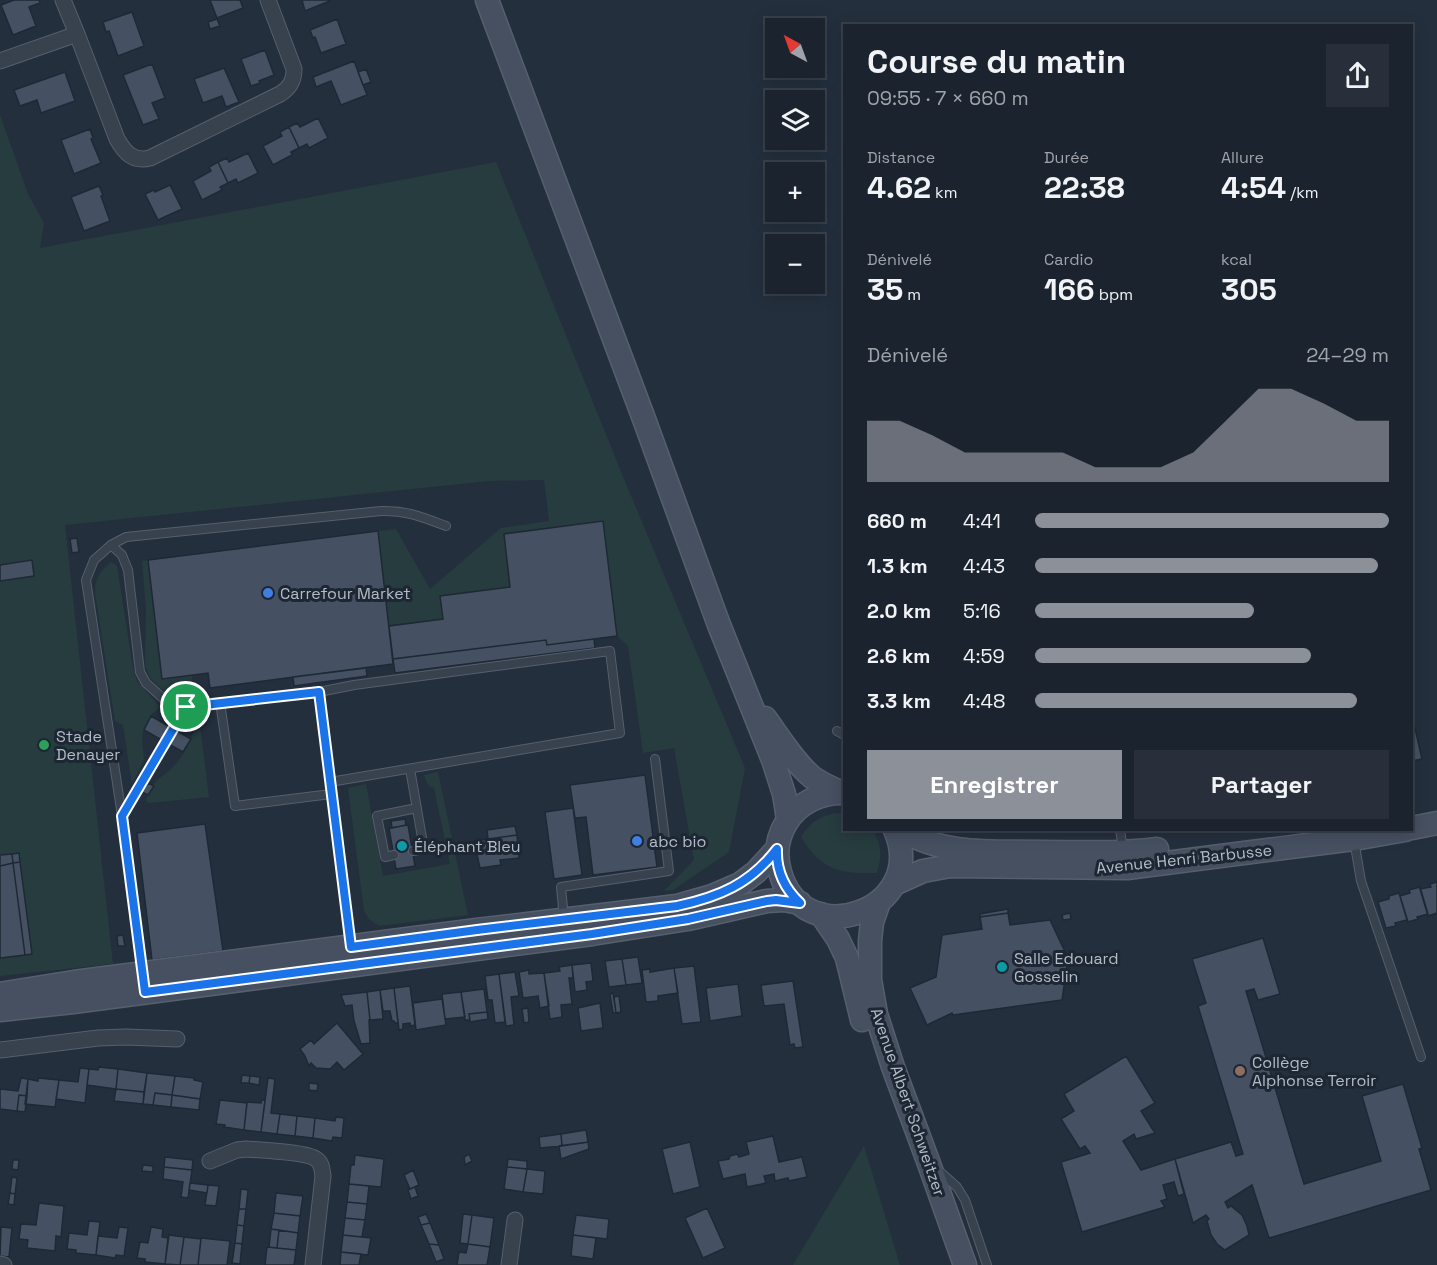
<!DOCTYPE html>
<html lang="fr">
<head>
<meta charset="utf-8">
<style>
  body { margin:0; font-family:"Space Grotesk",sans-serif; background:#282f3a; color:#f1f3f6; height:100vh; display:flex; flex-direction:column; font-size:22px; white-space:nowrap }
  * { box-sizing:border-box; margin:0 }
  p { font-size:20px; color:#a0a4aa }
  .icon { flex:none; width:33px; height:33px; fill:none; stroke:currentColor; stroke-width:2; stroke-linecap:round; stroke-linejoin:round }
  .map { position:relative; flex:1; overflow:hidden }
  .details { position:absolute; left:843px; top:24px; width:570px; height:807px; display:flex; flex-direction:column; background:#1b232e; border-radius:0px; box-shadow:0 3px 15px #0003,0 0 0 2px #39404a }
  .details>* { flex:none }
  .needle { width:39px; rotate:319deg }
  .controls { position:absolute; left:765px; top:18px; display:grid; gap:12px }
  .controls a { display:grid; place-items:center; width:60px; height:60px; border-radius:0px; background:#1b232e; box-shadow:0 3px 15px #0003,0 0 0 2px #39404a; font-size:30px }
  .pin { position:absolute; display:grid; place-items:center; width:51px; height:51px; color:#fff; margin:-26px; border:3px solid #fff; border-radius:50%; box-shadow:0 2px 6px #0007 }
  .round { display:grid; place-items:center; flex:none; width:63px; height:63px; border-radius:0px; background:#282f3a }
  .headline { display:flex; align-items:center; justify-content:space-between; height:102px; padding:0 24px }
  h1 { font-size:33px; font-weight:700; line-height:45px }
  .figures { display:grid; grid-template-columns:repeat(3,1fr); gap:9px; height:102px; padding:6px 24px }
  .figures div { display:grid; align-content:center }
  .figures b { font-size:30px; font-weight:700 }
  .figures small { font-size:16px; font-weight:400 }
  .figures p { font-size:16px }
  .chart { height:168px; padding:12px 24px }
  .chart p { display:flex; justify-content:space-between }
  .chart svg { width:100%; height:108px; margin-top:6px; fill:#8c9099; opacity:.7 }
  .action { display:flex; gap:12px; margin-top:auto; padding:12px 24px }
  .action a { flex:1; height:69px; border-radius:0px; background:#8c9099; color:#fff; font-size:24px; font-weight:700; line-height:69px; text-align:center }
  .action a+a { background:#282f3a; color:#f1f3f6 }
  ul { padding:0 24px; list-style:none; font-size:20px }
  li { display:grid; grid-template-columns:96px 72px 1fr; align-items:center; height:45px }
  li i { height:15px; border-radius:8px; background:#8c9099 }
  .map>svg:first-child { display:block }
  .green { fill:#263c3f }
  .building { fill:#455162; stroke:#1f2835; stroke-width:1.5 }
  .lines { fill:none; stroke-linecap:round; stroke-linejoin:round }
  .lane-casing { stroke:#565f6c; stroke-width:10 }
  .street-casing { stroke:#565f6c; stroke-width:17 }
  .secondary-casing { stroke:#565f6c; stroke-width:25 }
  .lane { stroke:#38414e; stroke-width:8 }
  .street { stroke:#38414e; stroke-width:15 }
  .secondary { stroke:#465061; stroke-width:22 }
  .route-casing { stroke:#fff; stroke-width:12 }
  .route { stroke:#1a73e8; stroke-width:8 }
  .shop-dot { fill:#3f7fe0; stroke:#1d2633; stroke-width:2 }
  .leisure-dot { fill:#2e9e5b; stroke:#1d2633; stroke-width:2 }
  .culture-dot { fill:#0f9aa8; stroke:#1d2633; stroke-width:2 }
  .education-dot { fill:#8d6e63; stroke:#1d2633; stroke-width:2 }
  .labels { text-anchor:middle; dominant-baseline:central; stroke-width:6; stroke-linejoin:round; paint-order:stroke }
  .poi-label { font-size:16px; fill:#b4bcc9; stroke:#1d2633; text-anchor:start }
  .street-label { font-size:16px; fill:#b4bcc9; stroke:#1d2633 }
</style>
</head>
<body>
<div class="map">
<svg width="1437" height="1265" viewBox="0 0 1437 1265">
  <rect width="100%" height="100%" fill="#242f3e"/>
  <!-- green -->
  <path class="green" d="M0 115 28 194 44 223 40 248 496 162 624 479 745 768 729 852 673 890 664 891 694 860 674 748 643 753 628 646 617 636 602 521 504 533 510 587 441 596 443 619 389 626 378 531 396 529 430 589 501 528 549 521 544 480 489 481 65 525 113 964 0 976Z
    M148 560 162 679 192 675 194 697 177 699 164 691 150 678 145 665 146 608 142 561Z
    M111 562 117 566 133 668 137 681 160 707 152 714 143 731 142 739 144 760 132 784 123 725 115 721 95 593C96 576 99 573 111 562Z
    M200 726 209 797 149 803 146 801C151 780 163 778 175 765 185 754 190 740 196 727Z
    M438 772 468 915 379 926 369 919 364 911 348 788 366 784 383 876 450 864 434 788C427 786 426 782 424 775Z
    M837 813 844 814V830H872C882 843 882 857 877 873 840 874 822 871 801 837 809 823 821 815 837 813Z
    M864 1146 900 1265H793Z"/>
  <!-- building -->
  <path class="building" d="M14 0H39L40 3 29 7 36 26 13 35 1 5Z
    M210 0H240L243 8 217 18Z
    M302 0H330V1L305 11Z
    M132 12 144 46 118 56 109 31 106 32 103 22Z
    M217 19 220 26 210 29 208 22Z
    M337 19 346 44 321 53 315 37 313 38 310 30Z
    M265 50 274 75 259 81 260 83 251 86 241 59Z
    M354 61 367 95 341 105 331 81 316 87 313 77Z
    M152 64 165 98 152 103 159 119 143 125 123 75Z
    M224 68 239 102 226 107 222 96 203 103 194 79Z
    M366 69 371 82 363 85 358 72Z
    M65 72 75 101 41 113 37 100 20 106 14 90Z
    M318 118 328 138 309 148 307 144 299 148 289 127 297 123 300 127Z
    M289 127 299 148 291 152 292 155 273 165 263 146 282 136 280 132Z
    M90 129 93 138 91 139 101 163 74 174 61 140Z
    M248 153 258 173 238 183 236 179 228 183 218 162 227 158 229 162Z
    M218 162 228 183 220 187 222 190 202 200 193 181 211 171 209 167Z
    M170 185 182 209 158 220 145 194 154 190 155 192Z
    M99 186 103 195 101 196 110 221 84 231 71 197Z
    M603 521 617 636 547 645 546 640 393 659 389 626 443 619 440 596 510 587 504 534Z
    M378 531 393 664 210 688 208 673 162 679 148 560Z
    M77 538 79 552 72 553 70 539Z
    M32 560 34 576 0 581V565Z
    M594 639 595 648 395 673 393 659 546 640 547 645Z
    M366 668 367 676 294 686 293 677Z
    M1412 715 1422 759 1412 761Z
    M151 716 191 739 183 752 144 730Z
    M645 775 657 867 593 875 586 817 575 818 570 785Z
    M148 783 154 786 148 795 142 792Z
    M573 808 582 875 554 879 545 812Z
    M405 819 406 825 392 828 391 821Z
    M205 824 223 951 152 960 137 833Z
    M408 825 415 866 396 869 389 828Z
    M515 826 517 835 488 839 487 830Z
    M517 835 518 846H519V858L500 860 501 865 480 868 474 841Z
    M19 853 20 862 13 863 12 854Z
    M12 854 13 863 0 866V855Z
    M20 862 32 954 25 955 13 863Z
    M13 863 25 955 0 958V866Z
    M1437 882V913L1428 916 1420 889 1431 887 1430 884Z
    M1420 887 1428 914 1417 917 1418 919 1408 922 1400 896 1410 893 1409 890Z
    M1399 893 1407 920 1395 923 1396 926 1386 928 1378 902 1389 899V896Z
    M1008 909V913L980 917V914Z
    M1008 913 1010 925 1050 920 1068 958 1062 1000 953 1015 952 1013 927 1025 910 988 936 977 942 935 982 929 980 917Z
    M1070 913 1071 919 1063 920 1062 915Z
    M123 935 125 946H118L117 936Z
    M1263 938 1280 994 1258 1000 1254 989 1246 991 1304 1184 1381 1161 1362 1096 1403 1084 1422 1148 1419 1149 1431 1190 1269 1238 1252 1185 1225 1202 1228 1208 1231 1206 1242 1215 1247 1226 1249 1235 1225 1250 1217 1244 1211 1235 1207 1221 1209 1219 1206 1215 1193 1223 1175 1159 1231 1142 1236 1156 1243 1154 1198 1006 1206 1003 1192 959Z
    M638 957 642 983 626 985 622 959Z
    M622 959 626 985 609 987 605 961Z
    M591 963 593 981 586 982 587 990 575 992 572 965Z
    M572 965 573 978H569L572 1004 561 1005 562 1017 550 1019 544 973 560 971 559 967Z
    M694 966 701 1022 682 1024 674 968Z
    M674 968 678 993 658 996V1001L646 1002 642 970 650 969V972Z
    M529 970V974L544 973 549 1006 540 1008 538 996 523 998 519 972Z
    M515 972 519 996 511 997 514 1025 506 1026 499 974Z
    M499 974 505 1022 495 1023 492 1000H488L485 976Z
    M793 981 803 1047 795 1048 794 1044 790 1045 784 1004 764 1006 761 985Z
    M738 984 742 1016 710 1021 706 988Z
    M410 986 415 1025 410 1026V1023L403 1024V1029L399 1030 394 988Z
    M394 988 398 1023H395L394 1021H392L390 1011H383L380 990Z
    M484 989 487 1012 469 1014 470 1020H465L461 992Z
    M380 990 383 1019 370 1020 367 992Z
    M367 992 370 1020H369L370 1043 361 1044 354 1021 352 1005 345 1006 341 995Z
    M461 992 465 1017 445 1019 442 994Z
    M613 993 616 1013H613L610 994Z
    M619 996 621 1012 616 1013 614 997Z
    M442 999 446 1025 416 1030 413 1003Z
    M600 1003 603 1028 581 1031 578 1008Z
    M528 1008 529 1022 524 1023 522 1009Z
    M487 1012 488 1019 470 1022 469 1014Z
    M337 1023 363 1054 344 1070 337 1062 330 1069 316 1068 311 1063 309 1066 305 1056 300 1049 311 1040 314 1044Z
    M1126 1056 1155 1103 1141 1111 1155 1133 1136 1139 1134 1134 1123 1141 1141 1170 1175 1159 1184 1194 1178 1196 1174 1182 1163 1185 1167 1199 1161 1201 1165 1207 1082 1232 1061 1162 1090 1153 1085 1146 1080 1149 1061 1119 1074 1111 1064 1094Z
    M99 1067 118 1069 116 1089 87 1085 89 1069 98 1070Z
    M80 1068 89 1069 85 1103 56 1099 59 1080 78 1082Z
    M118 1069 147 1073 144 1092 116 1089Z
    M147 1073 175 1076 172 1095 155 1093 153 1105 143 1104Z
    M242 1075 250 1076 249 1083H241Z
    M175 1076 194 1078V1080L203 1082 200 1099 172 1095Z
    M250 1076 260 1077 259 1085 249 1083Z
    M21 1078 28 1079 27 1096 19 1095 17 1111 0 1109V1089L18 1091Z
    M38 1078 59 1080 55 1107 25 1104 28 1079 38 1081Z
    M268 1078 275 1079 271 1113 280 1114 277 1134 261 1132Z
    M309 1083 318 1084 317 1091 309 1090Z
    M116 1089 144 1092 143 1104 114 1101Z
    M155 1093 172 1095 171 1107 153 1105Z
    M19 1095 27 1096 25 1112 17 1111Z
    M172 1095 200 1099 199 1110 171 1107Z
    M220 1100 247 1103 244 1130 224 1127 225 1125 216 1124Z
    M262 1100H265L261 1132 244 1130 247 1102 261 1103Z
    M280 1114 297 1116 295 1136 277 1134Z
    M297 1116 315 1118 313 1138 295 1136Z
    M336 1117 344 1118 342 1138 333 1137 332 1141 313 1138 315 1118 335 1121Z
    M586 1130 588 1142 562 1146 561 1134Z
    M561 1134 562 1146 540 1148 539 1137Z
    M773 1136 779 1162 802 1157 807 1177 789 1181 788 1178 775 1181 774 1174 764 1176 766 1183 747 1187 745 1174 723 1179 718 1161 729 1159 730 1156 737 1154 739 1157 749 1154 746 1142Z
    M588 1142 589 1149 561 1159 559 1146Z
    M690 1142 700 1187 673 1194 662 1149Z
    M469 1154 472 1161 465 1165 464 1157Z
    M355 1155 384 1159 381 1187 349 1184 351 1165H354Z
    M165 1157 193 1160 192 1170 164 1167Z
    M508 1159 527 1161V1169L507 1167Z
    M13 1160H19L18 1170 12 1169Z
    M143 1165 153 1166V1172L142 1171Z
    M164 1167 192 1170 188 1198 181 1197 183 1182 163 1179Z
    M507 1167 527 1169 523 1192 504 1189Z
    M527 1169 545 1171 543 1194 523 1192Z
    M413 1170 419 1185 410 1189 404 1175Z
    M12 1177 17 1178 15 1194 10 1193Z
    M190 1183 208 1185 207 1193 189 1190Z
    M349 1184 369 1186 367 1204 347 1202Z
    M208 1185 219 1186 216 1206 205 1205Z
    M415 1187 418 1196 411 1199 408 1190Z
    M241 1189 248 1190 246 1209H239Z
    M10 1193 15 1194 14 1205 8 1204Z
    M276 1193 303 1196 300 1216 274 1213Z
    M347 1202 367 1204 365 1220 345 1218Z
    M39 1203 64 1206 61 1237 56 1236 55 1251 27 1248 28 1240 19 1239 21 1224 36 1225Z
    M707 1208 725 1248 703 1258 685 1218Z
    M239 1209H246L244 1226 237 1225Z
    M274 1213 300 1216 298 1233 271 1229Z
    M426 1214 430 1223 421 1225 418 1217Z
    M463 1214 472 1215 468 1244 460 1243Z
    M472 1215 494 1218 490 1247 468 1244Z
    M576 1215 609 1219 607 1239 573 1235Z
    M345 1218 365 1220 362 1237 343 1235Z
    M89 1221 100 1222 96 1255 76 1253V1250L67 1249 69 1233 87 1235Z
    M430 1223 439 1245 429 1244 421 1225Z
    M237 1225 244 1226 242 1244 235 1243Z
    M1 1227 12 1228 9 1257 0 1256Z
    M119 1227 128 1228 124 1256 116 1255 115 1258 96 1255 98 1236 117 1238Z
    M151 1227 163 1229 162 1237 168 1238 165 1264 145 1262V1259L137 1258 140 1242 148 1243Z
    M271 1229 279 1230 277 1248 269 1247Z
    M279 1230 298 1233 296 1250 277 1248Z
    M169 1235 184 1237 180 1265 165 1264Z
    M343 1235 371 1238 368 1255 341 1252Z
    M573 1235 596 1238 593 1259 571 1256Z
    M184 1237 201 1239 198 1265H180Z
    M201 1238 230 1241 227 1265H198Z
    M235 1243 242 1244 240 1264 232 1263Z
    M429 1244 439 1245 444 1259 436 1262Z
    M468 1244 490 1247 487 1265H457L459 1252 466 1253Z
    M267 1247 296 1250 294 1265H265Z
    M341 1252 361 1254 359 1265H340Z"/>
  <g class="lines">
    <defs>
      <path id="lane" d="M111 545 122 555 128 570 140 672 146 683 166 701 186 707
        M220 702 235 806 331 794
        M837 731 844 735
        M410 769 424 849 413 851
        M330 782 620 733 610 651 354 685 319 692 350 944
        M122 816 186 707 319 692
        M1120 830 1123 849
        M1354 840 1361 881 1421 1057
        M394 855 385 857 377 816 417 808
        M564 919 561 887 669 871 655 759
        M142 970 122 816 86 580 94 560 111 545 126 537 381 511C406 510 422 517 446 526
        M938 1170 957 1187 965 1200 987 1265"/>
      <path id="street" d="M63 0 77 34
        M0 61 77 34 117 139C125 153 133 162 150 158L280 94C290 88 294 81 294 69L268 0
        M0 1050 98 1038 126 1037 177 1039
        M210 1161 237 1150 246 1149C260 1150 307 1152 316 1159 322 1163 322 1169 323 1176L313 1265
        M0 1264 4 1265
        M509 1265 515 1220"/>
      <path id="secondary" d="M487 0 644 419 719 625 773 760 784 794 788 819
        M765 718C779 737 794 762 812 777 821 784 832 788 842 793
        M844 793C821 792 798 803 786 823 777 838 775 855 780 872 803 955 930 910 895 830
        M1412 828 1437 823
        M902 830C943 856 995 851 1042 852 1081 852 1119 854 1157 849
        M894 884 923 871 950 866 1127 868 1354 839 1405 830
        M879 902 872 922 870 941V980L876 1014 893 1067 928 1161 965 1265
        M821 914 838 939 847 958 862 1020
        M0 994 74 982 477 930 677 906 712 896 740 884 756 872 777 849
        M0 1010 73 1002 592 934 688 919 767 901 784 900 800 903"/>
    </defs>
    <!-- lane casing -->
    <use href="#lane" class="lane-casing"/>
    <!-- street casing -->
    <use href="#street" class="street-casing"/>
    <!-- secondary casing -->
    <use href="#secondary" class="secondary-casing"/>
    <!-- lane -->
    <use href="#lane" class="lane"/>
    <!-- street -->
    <use href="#street" class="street"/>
    <!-- secondary -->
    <use href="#secondary" class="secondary"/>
  </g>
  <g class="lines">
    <defs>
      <path id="route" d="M319 692 351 947 477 930 677 906C719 897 750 884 777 849 776 871 784 888 800 903L776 900 767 901 688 919 592 934 145 992 122 816 186 707Z"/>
    </defs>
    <!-- route casing -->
    <use href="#route" class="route-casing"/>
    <!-- route -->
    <use href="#route" class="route"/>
  </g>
  <!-- markers -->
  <g class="shop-dot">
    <circle cx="268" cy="593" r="6"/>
    <circle cx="637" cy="841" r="6"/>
  </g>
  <circle class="leisure-dot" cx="44" cy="745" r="6"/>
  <g class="culture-dot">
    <circle cx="402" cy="846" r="6"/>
    <circle cx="1002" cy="967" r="6"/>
  </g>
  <circle class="education-dot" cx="1240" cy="1071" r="6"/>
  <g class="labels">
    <!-- poi labels -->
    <g class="poi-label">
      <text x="280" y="593">Carrefour Market</text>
      <text x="56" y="736">Stade<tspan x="56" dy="18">Denayer</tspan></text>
      <text x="649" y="841">abc bio</text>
      <text x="414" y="846">Éléphant Bleu</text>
      <text x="1014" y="958">Salle Edouard<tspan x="1014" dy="18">Gosselin</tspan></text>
      <text x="1252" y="1062">Collège<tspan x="1252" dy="18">Alphonse Terroir</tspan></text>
    </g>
    <!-- street labels -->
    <g class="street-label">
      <text transform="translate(1184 859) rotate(-6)">Avenue Henri Barbusse</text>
      <text transform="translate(908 1102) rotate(71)">Avenue Albert Schweitzer</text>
    </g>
  </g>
</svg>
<div class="controls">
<a><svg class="needle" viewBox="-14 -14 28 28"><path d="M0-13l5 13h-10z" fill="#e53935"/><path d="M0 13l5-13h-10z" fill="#a0a4aa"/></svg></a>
<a><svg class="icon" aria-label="layers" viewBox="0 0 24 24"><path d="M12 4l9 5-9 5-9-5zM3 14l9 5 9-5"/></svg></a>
<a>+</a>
<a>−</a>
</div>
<div class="pin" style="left:186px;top:707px;background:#1e9e55"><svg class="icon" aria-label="arrive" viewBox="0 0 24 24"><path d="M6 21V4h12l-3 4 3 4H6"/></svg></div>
<section class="details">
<div class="headline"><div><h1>Course du matin</h1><p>09:55 · 7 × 660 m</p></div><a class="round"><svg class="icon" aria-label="share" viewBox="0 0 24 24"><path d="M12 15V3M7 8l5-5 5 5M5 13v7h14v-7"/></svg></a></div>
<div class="figures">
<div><p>Distance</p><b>4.62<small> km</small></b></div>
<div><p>Durée</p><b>22:38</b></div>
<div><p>Allure</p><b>4:54<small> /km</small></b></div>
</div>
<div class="figures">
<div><p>Dénivelé</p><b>35<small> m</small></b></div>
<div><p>Cardio</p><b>166<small> bpm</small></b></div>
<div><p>kcal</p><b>305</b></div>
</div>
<div class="chart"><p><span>Dénivelé</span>24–29 m</p>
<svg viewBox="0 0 160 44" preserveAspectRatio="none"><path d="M0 44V19L10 19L20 25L30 32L40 32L50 32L60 32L70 38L80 38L90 38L100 32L110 19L120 6L130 6L140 12L150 19L160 19V44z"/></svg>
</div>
<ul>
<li><b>660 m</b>4:41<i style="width:100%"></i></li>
<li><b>1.3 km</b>4:43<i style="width:97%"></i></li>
<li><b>2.0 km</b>5:16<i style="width:62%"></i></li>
<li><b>2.6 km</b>4:59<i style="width:78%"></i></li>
<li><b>3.3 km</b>4:48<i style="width:91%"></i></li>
</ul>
<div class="action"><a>Enregistrer</a><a>Partager</a></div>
</section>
</div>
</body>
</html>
